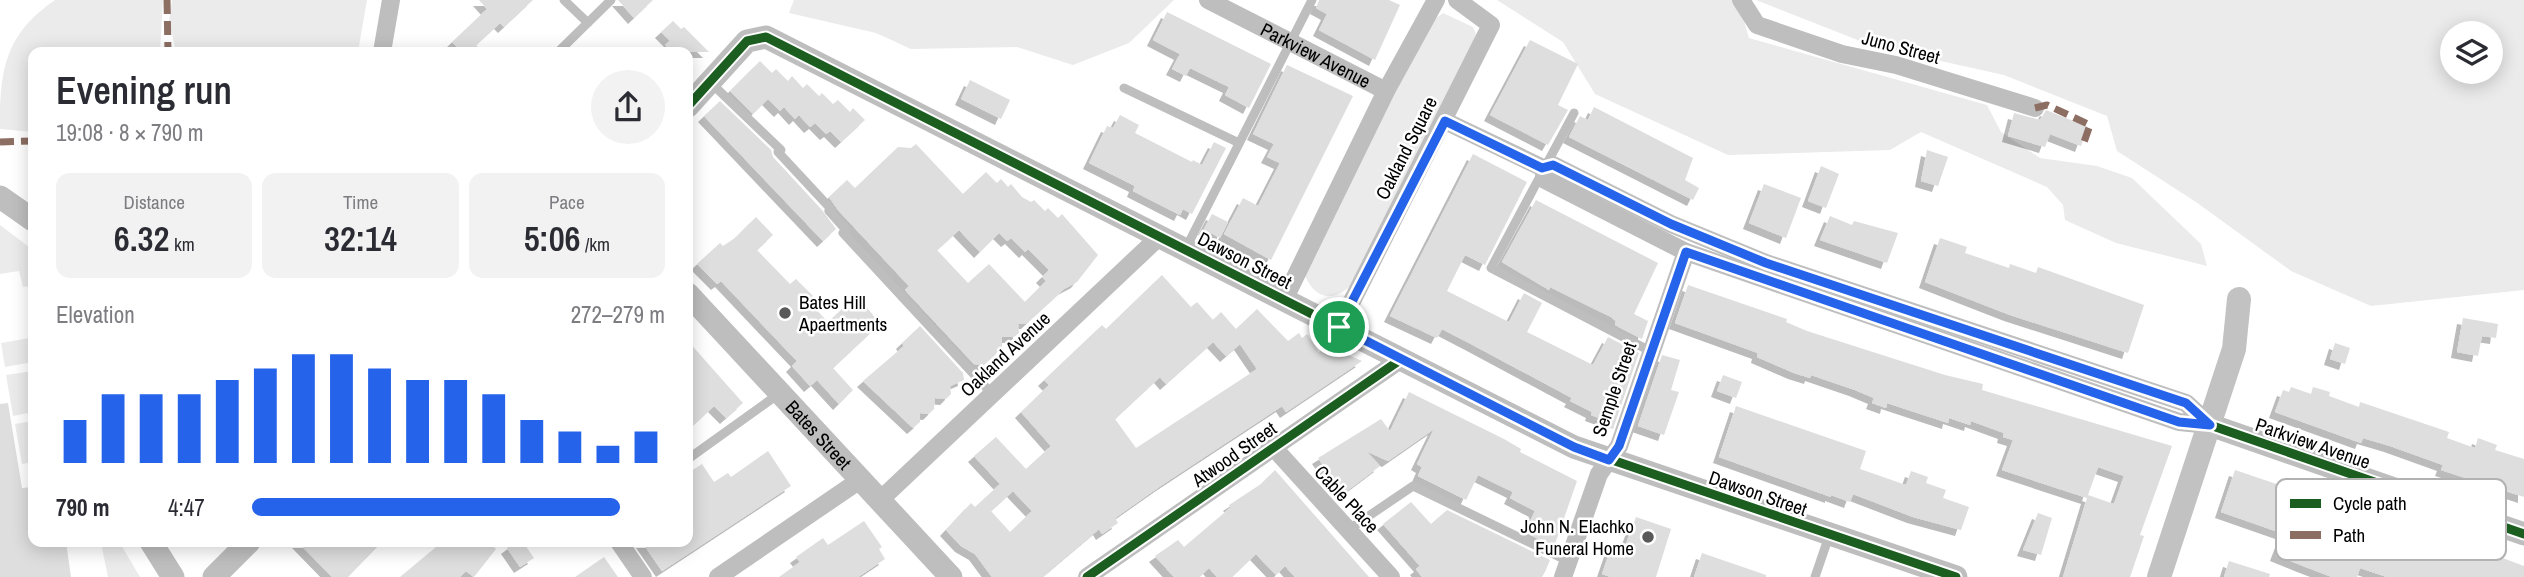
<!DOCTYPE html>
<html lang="en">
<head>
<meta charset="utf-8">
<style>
  body { margin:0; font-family:"Archivo Narrow",sans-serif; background:#f2f2f3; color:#2b2b33; height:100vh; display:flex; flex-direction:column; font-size:26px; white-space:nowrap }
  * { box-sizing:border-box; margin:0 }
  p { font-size:23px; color:#7c7c81 }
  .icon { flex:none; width:38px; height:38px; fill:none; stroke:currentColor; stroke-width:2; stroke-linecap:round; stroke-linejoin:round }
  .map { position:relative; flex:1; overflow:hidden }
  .details { position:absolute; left:28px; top:47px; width:665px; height:500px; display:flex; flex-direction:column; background:#fff; border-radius:14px; box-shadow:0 4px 18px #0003 }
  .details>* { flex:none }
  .controls { position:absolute; left:2440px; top:21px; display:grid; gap:14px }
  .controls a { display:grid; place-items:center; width:63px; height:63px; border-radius:50%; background:#fff; box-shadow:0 4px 18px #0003; font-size:35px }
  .pin { position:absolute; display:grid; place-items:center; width:60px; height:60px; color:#fff; margin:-30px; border:4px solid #fff; border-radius:50%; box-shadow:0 2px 7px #0007 }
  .round { display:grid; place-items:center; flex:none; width:74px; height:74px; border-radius:37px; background:#f2f2f3 }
  .summary { display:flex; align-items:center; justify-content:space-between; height:119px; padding:0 28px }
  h1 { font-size:38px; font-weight:600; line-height:52px }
  .metrics { display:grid; grid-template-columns:repeat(3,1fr); gap:10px; height:119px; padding:7px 28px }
  .metrics div { display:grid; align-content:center; border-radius:14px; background:#f2f2f3; text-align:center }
  .metrics b { font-size:35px; font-weight:600 }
  .metrics small { font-size:19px; font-weight:400 }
  .metrics p { font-size:19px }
  .chart { height:196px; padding:14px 28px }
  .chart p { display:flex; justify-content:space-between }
  .chart svg { width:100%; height:126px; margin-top:7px; stroke:#2563eb; stroke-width:6 }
  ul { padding:0 28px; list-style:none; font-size:23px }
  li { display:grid; grid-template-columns:112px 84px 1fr; align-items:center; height:52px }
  li i { height:18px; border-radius:9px; background:#2563eb }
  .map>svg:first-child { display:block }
  .green { fill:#ebebeb; fill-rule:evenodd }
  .building { fill:#dedede; fill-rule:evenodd; filter:url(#shadow) }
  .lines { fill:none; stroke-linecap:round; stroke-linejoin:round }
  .service { stroke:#bebebe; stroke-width:9 }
  .minor { stroke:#bebebe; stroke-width:18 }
  .tertiary { stroke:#bebebe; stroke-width:23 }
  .secondary { stroke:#c2c2c2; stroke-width:24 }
  .quiet { stroke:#8d6e63; stroke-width:7; stroke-dasharray:14 7; stroke-linecap:butt }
  .cycleway-casing { stroke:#fff; stroke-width:13 }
  .cycleway { stroke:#1b5e20; stroke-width:9 }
  .route-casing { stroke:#fff; stroke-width:14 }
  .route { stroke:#2563eb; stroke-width:9 }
  .poi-dot { fill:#595959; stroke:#fff; stroke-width:2.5 }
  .labels { text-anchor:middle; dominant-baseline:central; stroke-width:5; stroke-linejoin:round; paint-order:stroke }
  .street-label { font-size:19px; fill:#000; stroke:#fff }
  .poi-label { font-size:19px; fill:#000; stroke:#fff; text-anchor:start }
  .key { fill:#fff; stroke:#b2b2b2; stroke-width:2 }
  .key-label { font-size:19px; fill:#000 }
</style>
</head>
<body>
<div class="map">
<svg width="2524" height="577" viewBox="0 0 2524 577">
  <defs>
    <filter id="shadow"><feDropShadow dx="-6" dy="6" stdDeviation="0" flood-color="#0004"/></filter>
  </defs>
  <rect width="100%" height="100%" fill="#fff"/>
  <!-- green -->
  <path class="green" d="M55 0H163L160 52H33V132L0 129C0 71 4 35 55 0Z
    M172 0H367L358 52H176L169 21Z
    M794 0H1174L1129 43 1073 65 1017 47 911 49 876 33 789 13Z
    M1497 0H1738L1749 38 1987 105 2001 132 2040 158 2097 166 2132 178 2201 244 2207 266 2116 243 2065 220 2063 205 2047 187 1921 132 1890 150 1728 155 1595 94 1563 42Z
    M1756 0H2524V290L2371 306 2291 271 2196 202 2117 151 2107 116 2004 75 1873 46ZM2452 33H2490V72H2452Z
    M1443 13 1473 27 1476 34 1472 45 1350 286C1332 303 1315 298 1305 276L1428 24Z
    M0 225 33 250V286L23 287 19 271 0 274Z
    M30 338 33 362 5 367 1 343Z
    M33 371V412L13 416 6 375Z
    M33 421V462L22 464 15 424Z
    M101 543H120L140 577H108Z"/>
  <!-- building -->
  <path class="building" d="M479 0H533L504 27 500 23 476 45 483 52H462L452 42 487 9Z
    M618 0H653L634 18Z
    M1319 0H1389L1400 5 1375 60 1319 30 1327 14 1316 8Z
    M1167 12 1271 64 1249 108 1225 95 1229 87 1190 68 1186 76 1172 69 1180 54 1153 40Z
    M673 21 681 29 684 27 709 52H673L665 45 670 41 661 32Z
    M1530 40 1578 64 1558 105 1568 110 1548 145 1490 115Z
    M760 61 772 73 776 69 788 81 792 76 803 88 807 84 819 96 822 93 833 104 838 100 850 112 853 108 865 120 841 142 830 131 826 134 815 123 810 127 799 115 795 119 784 107 780 111 768 99 753 114 730 91Z
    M1287 65 1353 96 1271 260 1224 234 1243 198 1258 206 1280 163 1267 157 1274 144 1253 134Z
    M970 80 1010 100 1001 119 961 99Z
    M720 101 771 150 773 157 822 210 836 229 823 241 704 116Z
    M1594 107 1693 158 1685 180 1699 188 1693 200 1569 137 1580 116 1588 120Z
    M2046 110 2088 127 2081 146 2050 134 2045 147 2008 136 2014 113 2040 120Z
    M1120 115 1139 125 1135 133 1192 162 1193 160 1202 165 1214 142 1226 148 1192 214 1183 209 1180 215 1133 191 1135 186 1089 163 1107 126 1113 128Z
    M916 144 963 194 986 172 997 183 1001 179 1008 187 1011 184 1022 197 1031 202 1034 200 1045 211 1048 208 1058 218 1062 214 1098 255 1077 282 1064 289 1027 323 1018 324 1019 333 1014 337H1002V348L983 365 974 364 905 290 909 286 838 210 829 197 847 180 855 188 898 147 911 148ZM959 230 980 252 999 233 1007 241 1011 238 1025 252 1028 249 1049 270 1042 277 1046 281 1025 302 989 264 968 283 937 250Z
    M1927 150 1948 157 1938 186 1921 181Z
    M1473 154 1527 182 1485 265 1465 255 1447 291 1509 322 1524 293 1542 303 1527 332 1593 365 1608 337 1639 353 1613 429 1599 425 1602 419 1591 415 1592 412 1570 401 1572 398 1471 344 1442 329 1437 338 1390 316Z
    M1821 166 1839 174 1826 208 1808 201Z
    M1764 184 1801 198 1786 238 1749 223Z
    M1536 200 1658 263 1634 314 1648 321 1642 339 1615 325 1616 321 1611 317 1550 287 1549 290 1502 262Z
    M1212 214 1228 222 1220 238 1204 229Z
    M1830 216 1852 225 1854 221 1898 233 1887 263 1820 240Z
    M756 217 773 235 757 250 790 284 796 279 813 296 808 301 828 322 857 295 880 324 833 368 853 390 839 404 817 380 810 386 792 366 797 361 721 281 717 284 697 264 720 243 723 246 735 238Z
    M1940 238 1967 247 1965 253 2009 268 2010 264 2036 273 2038 267 2144 305 2128 353 2010 315 1925 282Z
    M1162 275 1191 307 1197 302 1213 320 1221 312 1236 329 1257 309 1288 341 1299 333 1302 338 1307 334 1319 352 1328 346 1362 361 1286 412 1282 406 1162 485 1115 518 1118 523 1102 534 1099 529 1042 577H992L975 554 961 546 946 530 971 503 975 507 1000 484 974 456 996 437 1026 469 1051 446 1021 412 1049 385 1044 380 1102 325 1106 329ZM1213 342 1226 356 1240 344 1257 369 1136 448 1115 419 1160 377 1166 384ZM1013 491 1032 511 1010 532 991 511Z
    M1688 285 1787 319 1786 322 1807 331 1945 375 1983 384 1982 390 2172 446 2140 535 2144 536 2130 577H2063L2087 498 2002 470 2013 440 2003 437 2004 433 1971 421 1970 425 1949 418 1948 423 1887 403 1886 408 1872 403 1874 398 1855 390 1811 375 1810 378 1794 373 1757 357 1758 353 1675 323ZM2098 467 2124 476 2114 504 2088 495Z
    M2463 318 2498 324 2496 338 2482 336 2478 356 2457 352Z
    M920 326 963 373 964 380 950 386 951 394 946 399 935 398 934 409 929 414 920 413V422L913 428 863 381 904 346 902 343Z
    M688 341 743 403 726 418 714 406 688 430Z
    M2335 343 2350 348 2345 364 2330 359Z
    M1662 355 1680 360 1671 390 1679 392 1664 435 1638 426Z
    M1723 375 1742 382 1736 398 1717 391Z
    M2291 387 2311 394 2313 387 2330 392 2329 396 2359 407 2360 402 2449 432 2447 438 2475 448 2478 438 2497 445 2495 450 2524 459V497L2441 470 2443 465 2390 446 2363 438 2361 443 2275 412 2283 390 2289 392Z
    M1409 392 1504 439 1521 449 1520 452 1577 481 1554 547 1525 532 1535 511 1510 498 1513 492 1478 475 1466 500 1418 476 1422 467 1417 464 1434 429 1388 461 1366 451 1380 466 1343 494 1318 458 1381 419 1390 431Z
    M8 403 22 488 33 487V542H66L71 577H0V404Z
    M1736 406 1866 451 1860 469 1906 485 1911 471 1928 477 1926 483 1946 490 1943 498 1969 507 1961 530 1913 517 1853 494 1850 502 1831 495V497L1719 457Z
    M768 451 791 486 662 571 642 542H688V473L702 464 714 482 728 473 731 477Z
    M1275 470 1369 577H1295L1285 566 1276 575 1256 554 1232 577H1217L1209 568 1199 577H1174L1155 556 1178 540 1184 547 1231 507 1229 505 1261 484Z
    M2235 470 2427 535 2429 530 2441 535 2524 566V577H2387L2360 568 2357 577H2332L2303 566 2276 555 2284 534 2221 512Z
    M1411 502 1431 524 1447 510 1550 560 1545 572 1542 577H1422L1416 569 1420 566 1383 524Z
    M2038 513 2052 518 2041 555 2023 550Z
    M1636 517 1671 529 1656 577H1611L1602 574 1612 545 1624 549Z
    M864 521 882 547 879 549 885 559 858 577H779L800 562 796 557 823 538 828 545Z
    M298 542H382L348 577H332Z
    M442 542H489L496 549 474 577 466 571 460 577H400Z
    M515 542H523L534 558 520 567 507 548Z
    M1702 553 1766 575V577H1694Z
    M604 557 618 577H575Z
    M2229 561 2270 574 2269 577H2224Z"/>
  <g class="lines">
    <!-- service -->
    <path class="service" d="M564 0 588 23
      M558 52 611 0
      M711 83 781 150 778 152 831 209 829 211 846 230 843 233 993 395
      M1124 88 1237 142
      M1574 113 1491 268 1650 351
      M1186 248 1312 0
      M688 459 780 393
      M1348 530 1413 486 1568 561
      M1815 577 1829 536"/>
    <!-- minor -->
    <g class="minor">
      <path id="s1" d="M1208 0 1386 91"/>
      <path d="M1741 0 1757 25 1842 54 1896 65 2035 108"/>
      <path d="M382 52 391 0"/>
      <path d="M1445 121 1543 168 1553 165 1671 224 1766 263 2186 403 2210 425"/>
      <path d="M1543 168 1545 180 1686 252 2179 422 2210 425"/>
      <path d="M1284 300 1386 91 1436 0"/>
      <path d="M1339 327 1491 25 1457 0"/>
      <path d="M1274 448 1391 577"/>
      <path d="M879 501 1159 237"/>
      <path d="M619 542 643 577"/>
      <path d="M718 577 860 480"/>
      <path d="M1087 577 1400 360"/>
      <path d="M1563 577 1599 474 1619 446 1686 252"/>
    </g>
    <!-- tertiary -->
    <g class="tertiary">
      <path d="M688 106 747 41 766 37 1574 447 1956 577"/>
      <path d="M0 197 33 220"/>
      <path id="s2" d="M688 294 951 577"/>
      <path d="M2210 425 2524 534"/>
      <path d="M151 542 173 577"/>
      <path d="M214 577 249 542"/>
    </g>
    <!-- secondary -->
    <path class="secondary" d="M2159 577 2234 349 2239 299"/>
    <!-- quiet -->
    <path class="quiet" d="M167 0 168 52
      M2035 108 2047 105 2090 125 2083 145
      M0 142 33 141"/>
    <defs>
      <path id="cycleway" d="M688 106 747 41 766 37 1574 447 1956 577
        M2210 425 2524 534
        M1087 577 1400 360"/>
    </defs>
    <!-- cycleway casing -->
    <use href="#cycleway" class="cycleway-casing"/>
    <!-- cycleway -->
    <use href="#cycleway" class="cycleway"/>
  </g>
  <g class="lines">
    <defs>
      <path id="route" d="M1445 121 1542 168 1553 165 1671 224 1766 263 2186 403 2210 425 2179 422 1686 252 1619 446 1609 460 1574 447 1339 327Z"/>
    </defs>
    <!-- route casing -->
    <use href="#route" class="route-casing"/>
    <!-- route -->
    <use href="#route" class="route"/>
  </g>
  <!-- markers -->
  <g class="poi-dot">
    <circle cx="785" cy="313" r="7"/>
    <circle cx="1648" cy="537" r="7"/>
  </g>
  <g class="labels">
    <!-- street labels -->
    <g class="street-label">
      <text transform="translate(1901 47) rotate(15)">Juno Street</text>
      <text stroke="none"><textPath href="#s1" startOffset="121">Parkview Avenue</textPath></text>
      <text transform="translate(1406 148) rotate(-63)">Oakland Square</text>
      <text transform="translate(1245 260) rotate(27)">Dawson Street</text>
      <text transform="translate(1005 354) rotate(-43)">Oakland Avenue</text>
      <text transform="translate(1614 389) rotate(-71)">Semple Street</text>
      <text stroke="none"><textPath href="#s2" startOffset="192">Bates Street</textPath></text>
      <text transform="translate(2313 443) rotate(19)">Parkview Avenue</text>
      <text transform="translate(1234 454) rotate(-35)">Atwood Street</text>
      <text transform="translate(1758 493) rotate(19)">Dawson Street</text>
      <text transform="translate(1347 499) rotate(47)">Cable Place</text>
    </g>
    <!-- poi labels -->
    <g class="poi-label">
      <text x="799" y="302">Bates Hill<tspan x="799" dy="22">Apaertments</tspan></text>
      <text x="1634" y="526" text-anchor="end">John N. Elachko<tspan x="1634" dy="22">Funeral Home</tspan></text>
    </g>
  </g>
  <!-- legend -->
  <rect x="2276" y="479" width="230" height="81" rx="10" class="key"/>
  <rect x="2290" y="499" width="31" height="9" fill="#1b5e20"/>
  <rect x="2290" y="531" width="31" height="8" fill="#8d6e63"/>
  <g class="key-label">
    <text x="2333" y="510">Cycle path</text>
    <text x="2333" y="542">Path</text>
  </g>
</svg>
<div class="controls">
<a><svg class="icon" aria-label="layers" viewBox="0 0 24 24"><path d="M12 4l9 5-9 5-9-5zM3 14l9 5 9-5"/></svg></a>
</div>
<div class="pin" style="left:1339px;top:327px;background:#1e9e55"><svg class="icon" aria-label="arrive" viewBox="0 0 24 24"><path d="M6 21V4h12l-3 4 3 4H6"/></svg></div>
<section class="details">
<div class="summary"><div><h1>Evening run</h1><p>19:08 · 8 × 790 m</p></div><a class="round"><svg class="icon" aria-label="share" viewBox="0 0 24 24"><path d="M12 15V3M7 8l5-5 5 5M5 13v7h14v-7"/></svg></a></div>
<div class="metrics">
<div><p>Distance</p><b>6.32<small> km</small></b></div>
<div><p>Time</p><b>32:14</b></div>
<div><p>Pace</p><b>5:06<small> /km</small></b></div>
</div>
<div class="chart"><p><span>Elevation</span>272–279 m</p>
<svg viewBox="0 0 160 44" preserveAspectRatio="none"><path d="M5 44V29M15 44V20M25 44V20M35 44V20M45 44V15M55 44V11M65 44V6M75 44V6M85 44V11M95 44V15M105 44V15M115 44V20M125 44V29M135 44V33M145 44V38M155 44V33"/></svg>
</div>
<ul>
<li><b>790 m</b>4:47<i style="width:89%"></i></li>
</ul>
</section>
</div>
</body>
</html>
